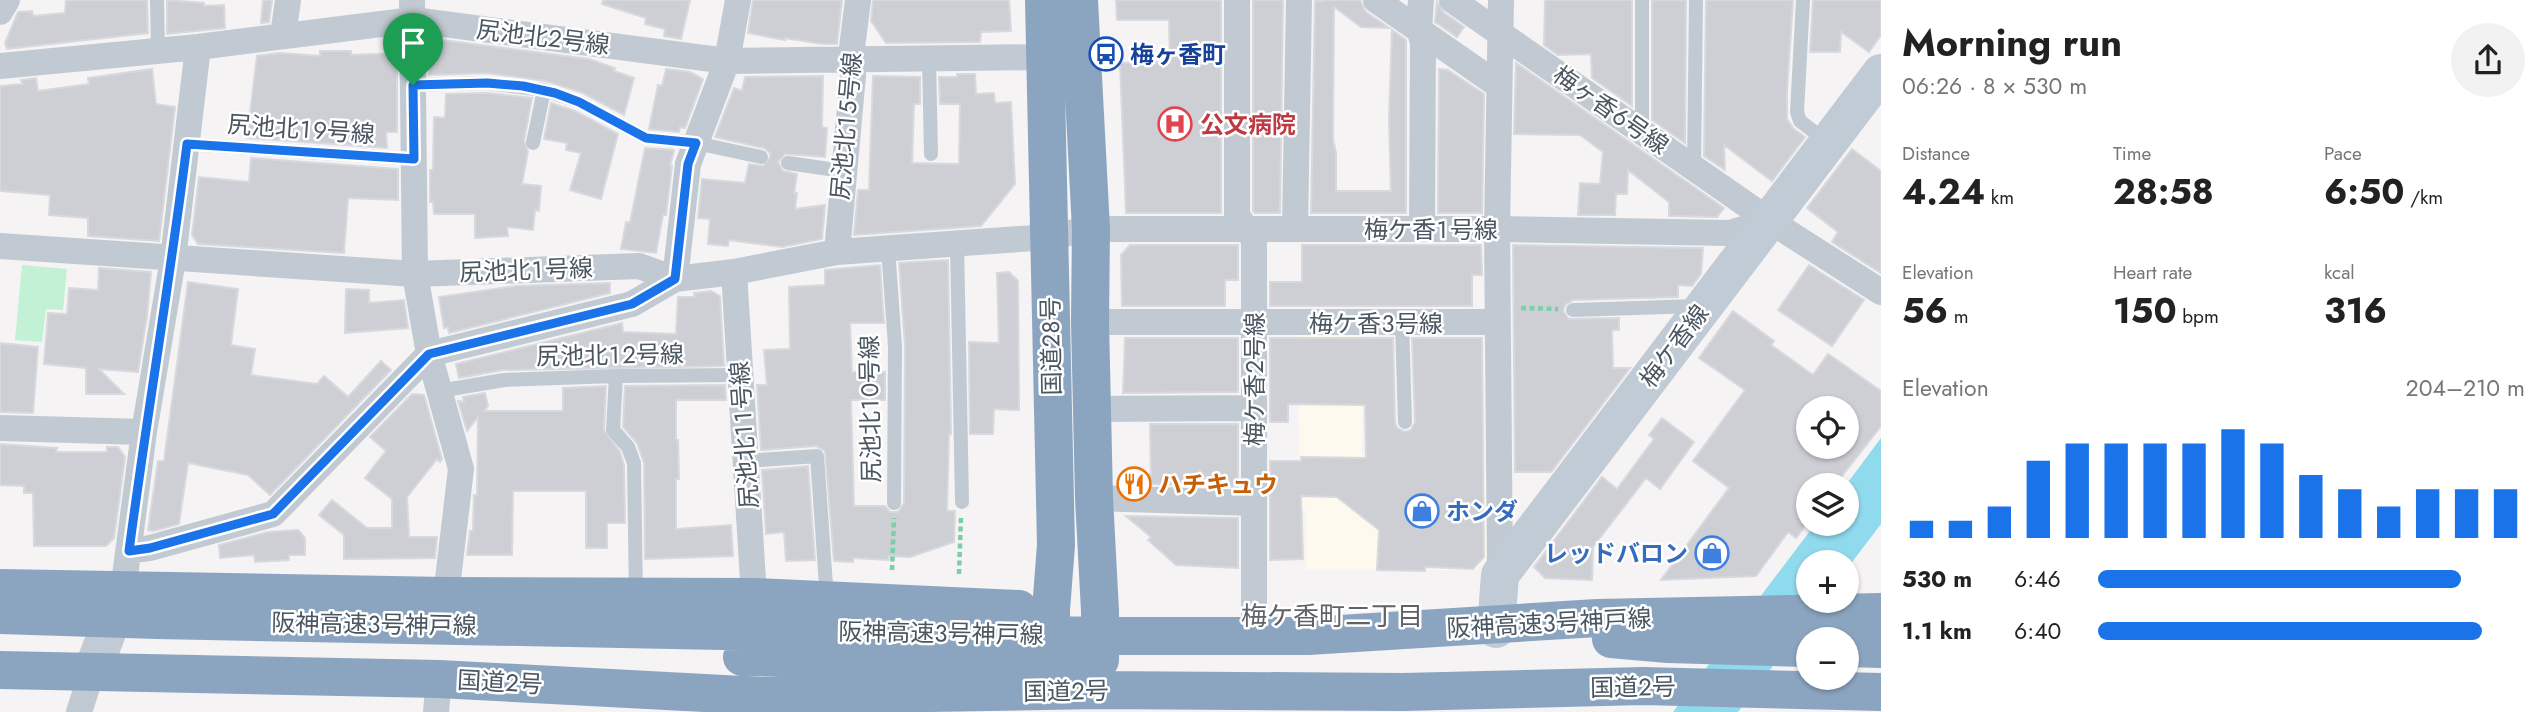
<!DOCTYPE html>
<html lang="en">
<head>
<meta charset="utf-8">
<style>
  body { margin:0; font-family:Jost,"Noto Sans JP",sans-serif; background:#f2f2f2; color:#222; height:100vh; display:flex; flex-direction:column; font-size:26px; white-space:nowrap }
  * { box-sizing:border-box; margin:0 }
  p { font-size:23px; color:#767676 }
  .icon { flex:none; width:38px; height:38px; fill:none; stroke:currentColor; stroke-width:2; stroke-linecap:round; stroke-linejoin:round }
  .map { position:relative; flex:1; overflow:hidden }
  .drawer { display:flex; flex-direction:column; background:#fff; width:665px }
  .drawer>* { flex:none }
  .fabs { position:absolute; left:1796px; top:396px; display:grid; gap:14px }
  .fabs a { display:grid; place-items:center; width:63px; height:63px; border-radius:50%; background:#fff; box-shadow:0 2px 5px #0004; font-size:35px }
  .pin { position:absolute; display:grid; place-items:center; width:60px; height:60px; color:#fff; margin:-72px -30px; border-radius:50% 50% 50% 0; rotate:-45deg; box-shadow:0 0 7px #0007 }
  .pin .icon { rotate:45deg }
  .round { display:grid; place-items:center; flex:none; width:74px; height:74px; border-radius:37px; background:#f2f2f2 }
  .headline { display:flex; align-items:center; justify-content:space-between; height:119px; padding:0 21px }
  h1 { font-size:38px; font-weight:700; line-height:52px }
  .metrics { display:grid; grid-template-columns:repeat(3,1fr); gap:10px; height:119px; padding:7px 21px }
  .metrics div { display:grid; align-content:center }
  .metrics b { font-size:35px; font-weight:700 }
  .metrics small { font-size:19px; font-weight:400 }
  .metrics p { font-size:19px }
  .chart { height:196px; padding:14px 21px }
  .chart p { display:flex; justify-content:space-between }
  .chart svg { width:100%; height:126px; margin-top:7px; stroke:#1a73e8; stroke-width:6 }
  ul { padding:0 21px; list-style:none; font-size:23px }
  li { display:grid; grid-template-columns:112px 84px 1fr; align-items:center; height:52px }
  li i { height:18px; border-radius:9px; background:#1a73e8 }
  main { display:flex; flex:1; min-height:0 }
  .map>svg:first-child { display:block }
  .commercial { fill:#fdf9ef }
  .green { fill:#c3f1d5 }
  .water { fill:#90daee }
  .building { fill:#cdcfd5; stroke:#d7d9de; stroke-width:2; fill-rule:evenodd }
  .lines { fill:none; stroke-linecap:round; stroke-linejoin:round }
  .path { stroke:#7ad0a6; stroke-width:4.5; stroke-dasharray:5 3.5; stroke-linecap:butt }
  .lane { stroke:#c1cad2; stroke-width:14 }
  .street { stroke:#c1cad2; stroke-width:26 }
  .secondary { stroke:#c1cbd6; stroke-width:38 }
  .highway { stroke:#8ba5c1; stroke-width:38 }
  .route-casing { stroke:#fff; stroke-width:14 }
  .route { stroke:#1a73e8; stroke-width:9 }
  .labels { text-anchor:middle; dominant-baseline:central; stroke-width:5; stroke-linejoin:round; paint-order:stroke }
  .street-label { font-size:24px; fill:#4a5661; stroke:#fff }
  .transit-label { font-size:24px; font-weight:bold; fill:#164399; stroke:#fff; text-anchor:start }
  .health-label { font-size:24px; font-weight:bold; fill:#be3a42; stroke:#fff; text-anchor:start }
  .food-label { font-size:24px; font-weight:bold; fill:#c56008; stroke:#fff; text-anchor:start }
  .shop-label { font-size:24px; font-weight:bold; fill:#366cbe; stroke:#fff; text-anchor:start }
  .neighbourhood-label { font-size:26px; fill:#5f6368; stroke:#fff }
</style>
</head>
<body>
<main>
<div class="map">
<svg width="1881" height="712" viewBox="0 0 1881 712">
  <rect width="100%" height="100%" fill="#f5f3f3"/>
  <!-- commercial -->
  <path class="commercial" d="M1298 332H1362V455H1458L1459 476 1490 475 1491 554 1475 570H1306V510H1299Z"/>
  <!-- green -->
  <path class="green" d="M22 265 67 269 63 310 46 309 42 342 15 340Z"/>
  <!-- water -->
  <path class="water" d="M1881 438V524L1846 570V562H1808V600H1823L1738 712H1673L1816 523H1846V485Z"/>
  <!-- building -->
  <path class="building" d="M66 0H147L148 33 7 49 5 43 18 12 32 11 33 16 65 13Z
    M167 0 204 3V6L224 5 225 28 167 34Z
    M263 0H272L269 22 261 23Z
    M603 0H690L681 39 664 36 665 29 645 24 646 18 602 4Z
    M753 0H842L837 44H822L785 38V40L748 33Z
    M873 0H1009L1011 31 981 32 980 42 886 43 871 21Z
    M1116 0H1221V213H1126L1120 63 1170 62 1169 20H1117Z
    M1253 0H1283L1280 213H1255L1253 211Z
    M1323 0H1360L1366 12 1389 28 1361 27 1334 7 1333 139 1336 153V191H1391L1389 118 1392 30 1406 40V213H1311L1315 1H1325Z
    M1545 0H1632V106L1592 78 1591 54 1558 55 1544 45Z
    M1652 0H1686L1685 143 1652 120Z
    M1706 0H1793L1787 91V119L1794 129 1805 137 1772 181 1724 145 1725 170 1704 156Z
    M1813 0H1881V35L1869 52 1841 32 1840 52H1810Z
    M1437 1 1443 12 1464 27 1457 37 1435 22Z
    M434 39 589 59 615 68 614 71 634 78 624 115 583 93 546 81 487 73 429 75 428 46Z
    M320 51H351V55L397 53V132H386L387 148 247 138 257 56 279 53 320 56Z
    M1516 63 1724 208 1717 217 1669 216V202L1628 170 1627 194H1616L1615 215H1578L1580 183 1600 184 1603 152 1580 135 1514 134Z
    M152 69 156 104 175 107 159 241 88 236V218L49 215 50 195 0 191V86L23 84 21 80 36 78 38 91 89 84 88 78Z
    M666 69 690 72 703 79 685 128 680 127 679 132 649 129 658 85 662 86Z
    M1439 69 1448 70 1484 94 1482 213H1438Z
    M957 74H975L976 94 994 93 995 103 1011 102 1015 184 981 226 854 235 858 190H869L873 76 920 77V104H914L912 163 959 164 960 104H940L939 77H957Z
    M823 76 822 127 827 128 825 157 785 154 778 162 783 171 797 174 794 193H797L795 209 825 205 822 239 782 247 729 240 728 246 708 244 710 219 698 218 702 179 745 183 749 164 763 166 770 158V153L764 148 715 137 734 88 742 91 745 77Z
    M487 93 532 98 524 141 528 151 522 184 541 186 539 211 535 210 533 230 507 227 508 236 475 238V214H434L433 202H430V170H433L434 117 445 118 446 94Z
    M551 103 575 111 618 134 601 199 570 190 581 153 566 150 567 143 544 139Z
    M645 148 674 150 670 166H672L666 215H663L656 253 621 249 626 222 630 223Z
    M1852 149 1881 171V273L1832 242 1838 232 1807 208Z
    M251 158 398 169V200L348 198 344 253 198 244 192 235 199 177 249 182Z
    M1130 245H1238V280H1225V306H1122L1121 255Z
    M1302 245H1481L1482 275H1472V306H1270V282H1302Z
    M1513 245 1703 248 1701 274 1692 286 1678 285V297L1573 300 1565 305 1563 311 1569 319 1619 318V330H1612L1613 368H1630L1551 472H1515Z
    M948 260 951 434H949L947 511H955L954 542 910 557 889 556 888 560 853 558V562L834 561 825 451 816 446 761 450 757 385H767L764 350 790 349 789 287 825 285V270L880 265 884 323H850L852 372H885V400H851L854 506H885L890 512H898L904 503 905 346 899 263Z
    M1809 265 1864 300 1832 346 1778 310Z
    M99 268 151 272 147 316 138 372 99 369 124 394H86V368L44 364 48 313 67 314 69 288 98 290Z
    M1009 272 1018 281 1019 410 994 409 993 434H970L969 342 999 343 997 273Z
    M188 282 238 289 231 345 255 349 251 375 317 384 324 376 348 397 381 361 391 370 270 495 248 475 188 463 179 524 153 531 148 530 158 461H164Z
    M610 283V293L449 333 448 327 444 328 439 297 516 286Z
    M346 289 369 290V303L404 300 408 328 345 333Z
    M711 291 720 296 724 366 503 370 459 378 456 364 622 323 623 332 676 334 678 297H694V293Z
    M1733 311 1774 341 1771 345 1813 375 1828 354 1881 391V426L1835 485H1808V522L1796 538 1788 532 1756 576 1661 580 1729 488 1693 461 1745 390 1699 358ZM1808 408H1846V446H1808Z
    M1125 338H1238V392L1123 393Z
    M1270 338H1393L1395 422 1397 428 1405 432 1411 430 1415 422 1412 338H1482L1484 557 1473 569 1425 567V571L1377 570 1379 530 1337 497 1301 496 1303 559 1270 560V461H1301V457L1366 458 1365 405 1288 404V422H1270Z
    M0 343 38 347 33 413 0 412Z
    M725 385 726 400H676V440H678L679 479H676V529L731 525 733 556 645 559 644 463 637 443 623 427 625 386Z
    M606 386 604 430 620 452 624 465 625 523H607V548H586V491H513L512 555H467L470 531H473L474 495H477L478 417 467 431 458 401 464 402 463 397 485 393 488 406 484 411H563V388Z
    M412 394 424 395 442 459 440 462 437 459 407 497 409 537H437L435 558 344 559V535L319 515 332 500 367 528H392V499L365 478 386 451 370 437Z
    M1662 418 1694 442 1660 489 1646 478 1593 547 1592 580 1545 578 1534 567 1602 477 1617 489 1654 439 1649 435Z
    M1150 424H1238V487L1124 483V474H1151Z
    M0 444 57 448 56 452H107V447H118L125 457 114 538 106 546H34L33 493H24V486L0 485Z
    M808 466 815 560 786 561 784 532 766 534 762 470Z
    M1126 516 1238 518V568L1176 565 1148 540 1151 537Z
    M298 530 305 538V555H289V560L255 562 254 555 220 558 219 545 268 532Z"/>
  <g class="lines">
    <!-- path -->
    <path class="path" d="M1521 308 1558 309
      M892 570 894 518
      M959 574 961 517"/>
    <!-- lane -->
    <path class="lane" d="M157 0 158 51
      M1803 0 1797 112 1800 121 1827 142
      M929 59 931 154
      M413 85 487 83 544 90 579 102 646 138 696 143 761 157
      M1642 131V0
      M533 143 544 90
      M186 144 414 159
      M788 163 843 171
      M1694 168 1696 0
      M957 243 962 502
      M888 248 895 346 894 503
      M1573 310 1697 306
      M1402 322 1405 422
      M616 376 613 430 628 447 634 463 636 596
      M439 391 504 380 616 376 741 375
      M746 461 817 456 827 600"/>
    <!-- street -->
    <path class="street" d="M412 0 415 274 429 354 461 469 446 596
      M1237 0V216L1254 239V617
      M1376 0 1498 85
      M1421 0 1419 29 1423 42 1422 228
      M1452 0 1770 221 1881 292
      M0 12 7 0
      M283 36 288 0
      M0 66 198 47 413 20 727 61 1047 57
      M1295 228 1299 0
      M0 246 415 274 639 266 675 279 734 272 837 252 1048 237 1091 229H1497L1730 233 1770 221
      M837 252 853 75 852 48 858 0
      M734 272 754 597
      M675 279 688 164 727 61 738 0
      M1090 322H1498
      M1092 409 1253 408
      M0 428 144 432
      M1094 498 1254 503
      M129 551 150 548 273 514 429 354 632 304 675 279
      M1500 575 1497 229 1501 0
      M123 591 144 432 173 259 198 47
      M79 712 92 672
      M436 712 439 679"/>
    <!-- secondary -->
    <path class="secondary" d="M1496 629 1500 575 1881 73
      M92 672 123 591"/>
    <!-- highway -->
    <path class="highway" d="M1044 0 1056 545 1051 610V659
      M1079 0 1091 229 1090 322 1094 498 1100 611V660
      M0 588 446 596 754 597 1019 609
      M0 615 157 620 722 631 1115 636H1308L1597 618 1881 612
      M1611 639 1668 644 1808 648
      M1846 648 1881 649
      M742 657 1088 666
      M0 670 439 679 761 696 1099 690 1403 692 1643 686 1881 692"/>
  </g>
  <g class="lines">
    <defs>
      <path id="route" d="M487 83 523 86 555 93 579 102 646 138 696 143 688 164 675 279 632 304 429 354 273 514 150 548 129 551C147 415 170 280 187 144L414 159 413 85Z"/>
    </defs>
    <!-- route casing -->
    <use href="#route" class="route-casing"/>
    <!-- route -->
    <use href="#route" class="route"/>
  </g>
  <!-- icons -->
  <defs>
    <symbol id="bus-ring" viewBox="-11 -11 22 22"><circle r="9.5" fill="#fff" stroke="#1a4fb4" stroke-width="1.5"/><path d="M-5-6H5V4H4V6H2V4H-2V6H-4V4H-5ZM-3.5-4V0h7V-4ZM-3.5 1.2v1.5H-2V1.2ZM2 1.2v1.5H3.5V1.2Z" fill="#1a4fb4"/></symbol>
    <symbol id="hospital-ring" viewBox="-11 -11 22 22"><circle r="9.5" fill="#fff" stroke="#e0444e" stroke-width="1.5"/><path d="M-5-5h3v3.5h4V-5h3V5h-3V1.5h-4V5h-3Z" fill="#e0444e"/></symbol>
    <symbol id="restaurant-ring" viewBox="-11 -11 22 22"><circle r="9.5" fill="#fff" stroke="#e8710a" stroke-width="1.5"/><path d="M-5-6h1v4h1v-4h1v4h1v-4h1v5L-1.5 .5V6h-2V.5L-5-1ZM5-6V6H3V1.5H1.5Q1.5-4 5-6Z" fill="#e8710a"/></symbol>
    <symbol id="shop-ring" viewBox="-11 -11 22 22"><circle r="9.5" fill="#fff" stroke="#3f7fe0" stroke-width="1.5"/><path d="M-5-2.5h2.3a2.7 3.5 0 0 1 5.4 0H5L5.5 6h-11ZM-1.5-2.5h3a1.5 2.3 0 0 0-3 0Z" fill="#3f7fe0"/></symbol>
  </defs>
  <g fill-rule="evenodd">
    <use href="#bus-ring" x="1087" y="35" width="38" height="38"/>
    <use href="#hospital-ring" x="1156" y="105" width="38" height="38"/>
    <use href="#restaurant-ring" x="1115" y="465" width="38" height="38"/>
    <use href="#shop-ring" x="1403" y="492" width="38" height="38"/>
    <use href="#shop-ring" x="1693" y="534" width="38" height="38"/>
  </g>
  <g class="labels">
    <!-- street labels -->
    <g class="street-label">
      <text transform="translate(543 37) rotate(7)">尻池北２号線</text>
      <text transform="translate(1611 110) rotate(35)">梅ヶ香６号線</text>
      <text transform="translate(846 126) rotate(-85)">尻池北１５号線</text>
      <text transform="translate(301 129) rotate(4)">尻池北１９号線</text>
      <text x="1431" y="229">梅ケ香１号線</text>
      <text transform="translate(526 270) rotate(-2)">尻池北１号線</text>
      <text x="1376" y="323">梅ケ香３号線</text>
      <text transform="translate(1051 346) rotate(-91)">国道28号</text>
      <text transform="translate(1674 346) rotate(-53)">梅ケ香線</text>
      <text transform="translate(610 355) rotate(-1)">尻池北１２号線</text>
      <text transform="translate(1254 379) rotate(-90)">梅ケ香２号線</text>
      <text transform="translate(870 409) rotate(-91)">尻池北１０号線</text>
      <text transform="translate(744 435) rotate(-94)">尻池北１１号線</text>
      <text transform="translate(1549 623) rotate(-3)">阪神高速3号神戸線</text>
      <text transform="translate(374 624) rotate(1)">阪神高速3号神戸線</text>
      <text transform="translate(941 633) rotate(1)">阪神高速3号神戸線</text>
      <text transform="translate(500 682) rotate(3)">国道2号</text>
      <text transform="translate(1633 687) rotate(-1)">国道2号</text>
      <text transform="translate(1066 691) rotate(-1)">国道2号</text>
    </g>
    <!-- transit labels -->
    <g class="transit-label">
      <text x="1130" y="54">梅ヶ香町</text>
    </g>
    <!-- health labels -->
    <g class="health-label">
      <text x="1200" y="124">公文病院</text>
    </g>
    <!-- food labels -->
    <g class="food-label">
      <text x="1158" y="484">ハチキュウ</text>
    </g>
    <!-- shop labels -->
    <g class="shop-label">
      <text x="1446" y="511">ホンダ</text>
      <text x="1688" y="553" text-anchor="end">レッドバロン</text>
    </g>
    <!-- neighbourhood labels -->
    <g class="neighbourhood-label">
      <text x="1332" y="616">梅ケ香町二丁目</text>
    </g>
  </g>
</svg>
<div class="fabs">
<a><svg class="icon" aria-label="locate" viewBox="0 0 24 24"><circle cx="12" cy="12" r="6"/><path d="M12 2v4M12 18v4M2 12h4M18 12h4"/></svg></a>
<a><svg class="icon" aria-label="layers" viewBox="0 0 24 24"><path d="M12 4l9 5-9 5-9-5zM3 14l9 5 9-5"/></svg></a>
<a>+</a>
<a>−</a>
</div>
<div class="pin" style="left:413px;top:85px;background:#1e9e55"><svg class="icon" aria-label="arrive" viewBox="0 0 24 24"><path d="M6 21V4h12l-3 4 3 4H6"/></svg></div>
</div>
<section class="drawer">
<div class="headline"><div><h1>Morning run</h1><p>06:26 · 8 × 530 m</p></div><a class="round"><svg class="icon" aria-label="share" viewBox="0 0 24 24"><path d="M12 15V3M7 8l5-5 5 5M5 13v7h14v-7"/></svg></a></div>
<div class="metrics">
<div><p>Distance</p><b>4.24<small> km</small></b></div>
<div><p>Time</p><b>28:58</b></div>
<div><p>Pace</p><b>6:50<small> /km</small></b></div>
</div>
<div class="metrics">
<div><p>Elevation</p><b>56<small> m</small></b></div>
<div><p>Heart rate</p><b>150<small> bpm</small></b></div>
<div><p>kcal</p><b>316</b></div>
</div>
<div class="chart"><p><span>Elevation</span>204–210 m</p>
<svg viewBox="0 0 160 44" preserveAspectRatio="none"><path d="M5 44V38M15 44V38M25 44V33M35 44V17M45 44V11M55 44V11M65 44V11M75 44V11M85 44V6M95 44V11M105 44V22M115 44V27M125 44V33M135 44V27M145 44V27M155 44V27"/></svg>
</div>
<ul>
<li><b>530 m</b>6:46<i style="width:85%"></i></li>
<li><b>1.1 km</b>6:40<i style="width:90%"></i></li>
</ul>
</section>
</main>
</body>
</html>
